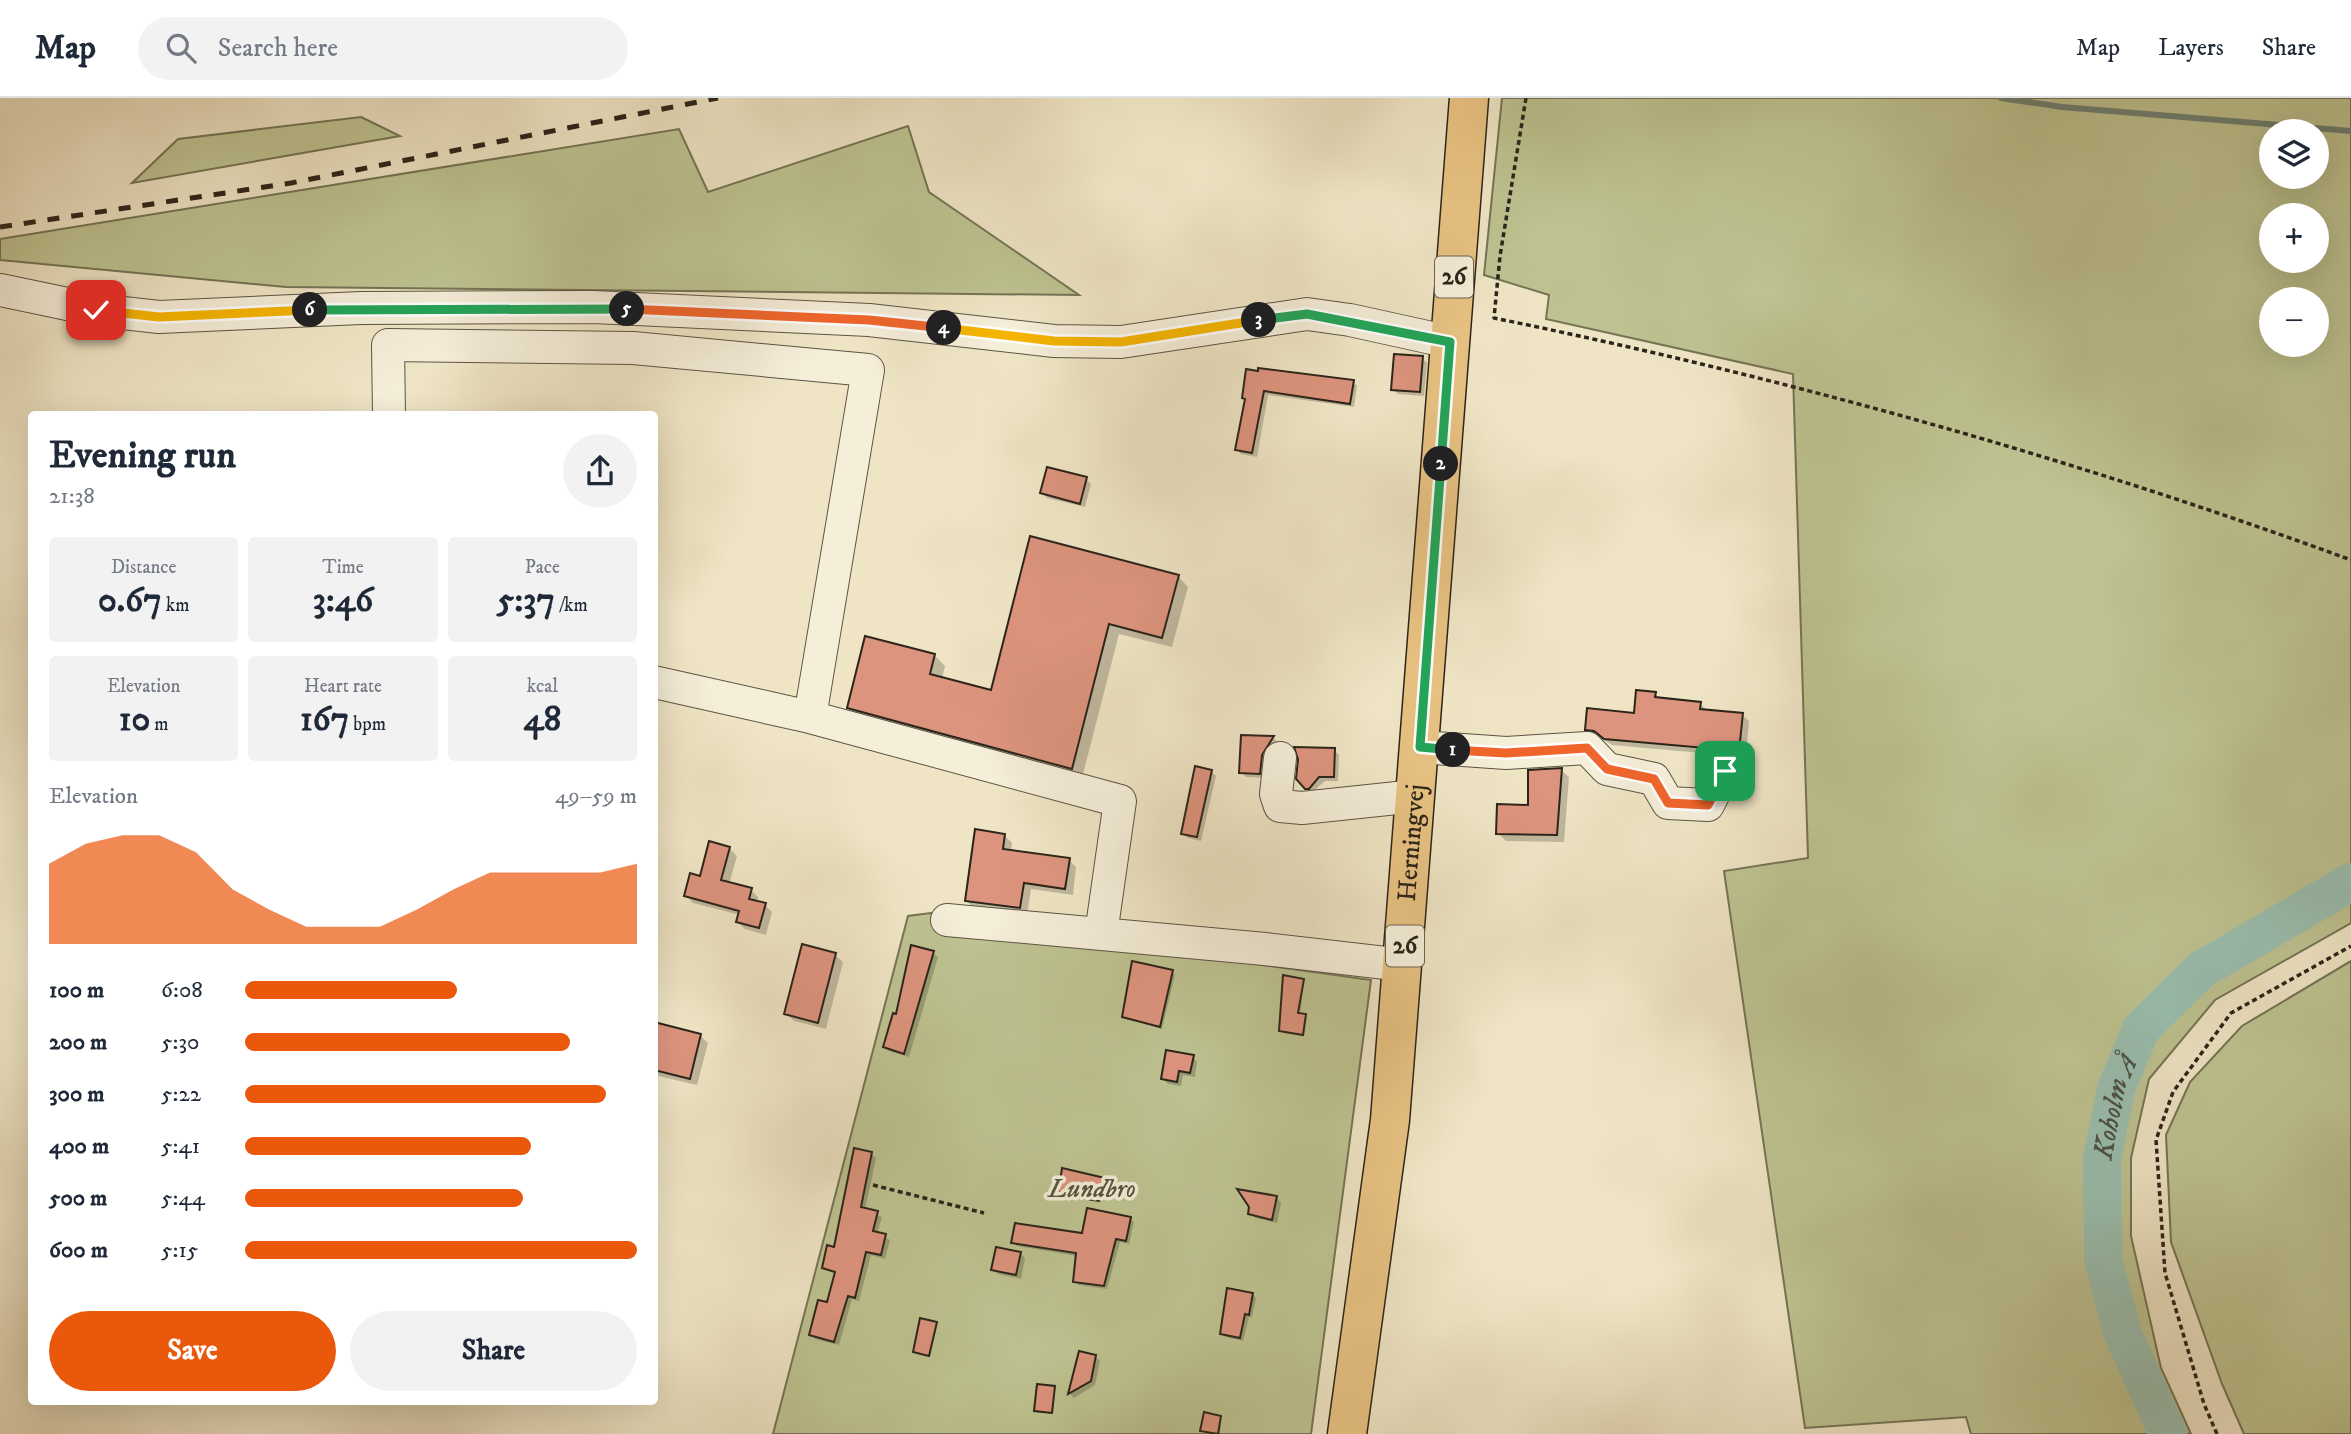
<!DOCTYPE html>
<html lang="en">
<head>
<meta charset="utf-8">
<style>
  body { margin:0; font-family:"IM FELL DW Pica",serif; background:#f2f2f3; color:#1f2937; height:100vh; display:flex; flex-direction:column; font-size:26px; white-space:nowrap }
  * { box-sizing:border-box; margin:0 }
  p { font-size:23px; color:#747a83 }
  .icon { flex:none; width:38px; height:38px; fill:none; stroke:currentColor; stroke-width:2; stroke-linecap:round; stroke-linejoin:round }
  .map { position:relative; flex:1; overflow:hidden }
  .sheet { position:absolute; left:28px; top:313px; width:630px; height:994px; display:flex; flex-direction:column; background:#fff; border-radius:7px; box-shadow:0 7px 28px #0002 }
  .sheet>* { flex:none }
  .tools { position:absolute; left:2259px; top:21px; display:grid; gap:14px }
  .tools a { display:grid; place-items:center; width:70px; height:70px; border-radius:50%; background:#fff; box-shadow:0 7px 28px #0002; font-size:35px }
  .pin { position:absolute; display:grid; place-items:center; width:60px; height:60px; color:#fff; margin:-30px; border-radius:14px; box-shadow:0 4px 10px #0006 }
  .km { position:absolute; width:35px; height:35px; margin:-18px; border-radius:50%; background:#222; color:#fff; font-size:19px; line-height:35px; text-align:center }
  .round { display:grid; place-items:center; flex:none; width:74px; height:74px; border-radius:37px; background:#f2f2f3 }
  .summary { display:flex; align-items:center; justify-content:space-between; height:119px; padding:0 21px }
  h1 { font-size:38px; font-weight:800; line-height:52px }
  .metrics { display:grid; grid-template-columns:repeat(3,1fr); gap:10px; height:119px; padding:7px 21px }
  .metrics div { display:grid; align-content:center; border-radius:7px; background:#f2f2f3; text-align:center }
  .metrics b { font-size:35px; font-weight:800 }
  .metrics small { font-size:19px; font-weight:400 }
  .metrics p { font-size:19px }
  .chart { height:196px; padding:14px 21px }
  .chart p { display:flex; justify-content:space-between }
  .chart svg { width:100%; height:126px; margin-top:7px; fill:#ea580c; opacity:.7 }
  .primary-button { display:flex; gap:14px; margin-top:auto; padding:14px 21px }
  .primary-button a { flex:1; height:80px; border-radius:42px; background:#ea580c; color:#fff; font-size:28px; font-weight:800; line-height:80px; text-align:center }
  .primary-button a+a { background:#f2f2f3; color:#1f2937 }
  ul { padding:0 21px; list-style:none; font-size:23px }
  li { display:grid; grid-template-columns:112px 84px 1fr; align-items:center; height:52px }
  li i { height:18px; border-radius:9px; background:#ea580c }
  header { display:flex; align-items:center; gap:42px; box-sizing:border-box; height:98px; padding:0 35px; background:#fff; border-bottom:2px solid #e0e1e3 }
  header strong { font-size:33px }
  nav { display:flex; gap:38px; margin-inline-start:auto; font-size:24px }
  .search { width:490px; height:63px; background:#f2f2f3; display:flex; align-items:center; gap:18px; box-sizing:border-box; padding:0 24px; border-radius:38px; color:#747a83; font-size:26px }
  .map>svg:first-child { display:block }
  .green { fill:#bec391; stroke:#747456; stroke-width:2; fill-rule:evenodd }
  .shadow { fill:#0003 }
  .lines { fill:none; stroke-linecap:round; stroke-linejoin:round }
  .stream { stroke:#6e8174; stroke-width:6 }
  .river { stroke:#9abfb0; stroke-width:38 }
  .building { fill:#dd947e; stroke:#2b241a; stroke-width:2 }
  .minor-casing { stroke:#5c5445; stroke-width:34 }
  .major-casing { stroke:#2b241a; stroke-width:41 }
  .path { stroke:#2b241a; stroke-width:3.5; stroke-dasharray:5 3.5; stroke-linecap:butt }
  .minor { stroke:#f5eed9; stroke-width:32 }
  .major { stroke:#e8c282; stroke-width:38 }
  .rail { stroke:#2b241a; stroke-width:5; stroke-dasharray:12 12; stroke-linecap:butt }
  .split-1-casing { stroke:#fff; stroke-width:14 }
  .split-2-casing { stroke:#fff; stroke-width:14 }
  .split-3-casing { stroke:#fff; stroke-width:14 }
  .split-4-casing { stroke:#fff; stroke-width:14 }
  .split-5-casing { stroke:#fff; stroke-width:14 }
  .split-6-casing { stroke:#fff; stroke-width:14 }
  .split-7-casing { stroke:#fff; stroke-width:14 }
  .split-1 { stroke:#f0652b; stroke-width:9 }
  .split-2 { stroke:#22a559; stroke-width:9 }
  .split-3 { stroke:#22a559; stroke-width:9 }
  .split-4 { stroke:#f5b400; stroke-width:9 }
  .split-5 { stroke:#f0652b; stroke-width:9 }
  .split-6 { stroke:#22a559; stroke-width:9 }
  .split-7 { stroke:#f5b400; stroke-width:9 }
  .labels { text-anchor:middle; dominant-baseline:central; stroke-width:7; stroke-linejoin:round; paint-order:stroke }
  .shield { fill:#f5eed9; stroke:#686153; stroke-width:2 }
  .shield-label { font-size:24px; font-weight:bold; fill:#2b241a }
  .street-label { font-size:26px; fill:#2b241a; stroke:#f5eed9 }
  .park-label { font-size:26px; font-style:italic; fill:#57543e; stroke:#f5eed9 }
  .water-label { font-size:28px; font-style:italic; fill:#4c5247; stroke:#f5eed9 }
</style>
</head>
<body>
<header>
<strong>Map</strong>
<div class="search"><svg class="icon" aria-label="search" viewBox="0 0 24 24"><circle cx="10" cy="10" r="6"/><path d="M15 15l6 6"/></svg>Search here</div>
<nav><a>Map</a><a>Layers</a><a>Share</a></nav>
</header>
<div class="map">
<svg width="2351" height="1336" viewBox="0 0 2351 1336">
  <rect width="100%" height="100%" fill="#efe5c5"/>
  <filter id="stains"><feTurbulence type="fractalNoise" baseFrequency=".00286" numOctaves="4"/><feColorMatrix values="0 0 0 0 .2 0 0 0 0 .09 0 0 0 0 .02 0 0 0 .5 -.17"/></filter>
  <radialGradient id="worn" r=".72"><stop offset=".6" stop-color="#630" stop-opacity="0"/><stop offset="1" stop-color="#630" stop-opacity=".3"/></radialGradient>
  <!-- green -->
  <path class="green" d="M1502 0H2351V825L2215 902 2149 981 2131 1060V1138L2161 1270 2191 1336H1971L1966 1319 1805 1330 1724 773 1808 760 1793 276 1546 221 1549 197 1484 177ZM2272 33H2317V79H2272ZM2272 117H2317V163H2272ZM2317 201V247H2272V201Z
    M361 19 400 38 132 85 178 41Z
    M908 28 929 94 1079 197 286 189 0 162V141L679 31 708 94Z
    M931 815 1146 851 1371 882 1311 1336H773L908 818Z
    M2351 863V1336H2244L2222 1286 2171 1144 2166 1037 2190 984 2242 928Z"/>
  <!-- shadow -->
  <path class="shadow" d="M1422 260 1427 265 1424 298 1398 296 1393 291Z
    M1248 273 1353 284 1357 288 1354 309 1268 297 1257 359 1241 356 1237 351 1247 302Z
    M1086 381 1091 386 1085 409 1047 400 1042 395Z
    M1178 478 1188 489 1172 549 1119 536 1082 680 859 620 849 609 935 558 945 568 942 581 993 594Z
    M1655 596 1661 601 1700 606 1708 613 1742 617 1749 623 1746 659 1612 647 1586 631 1635 617Z
    M1243 638 1273 640 1278 644 1266 663 1264 680 1246 679 1241 674Z
    M1334 652 1339 657 1338 683H1325L1311 695 1306 690Z
    M1561 672 1569 679 1564 744 1506 743 1498 735 1529 708Z
    M1211 673 1216 678 1201 743 1188 740 1183 735Z
    M1004 737 1012 745 1011 753 1069 762 1076 769 1073 797 1031 791 1027 817 974 810 966 803Z
    M729 750 737 758 729 786 751 792 758 799 757 805 765 807 772 814 766 837 745 831 738 824 740 817 693 805 686 797Z
    M933 855 938 859 909 959 889 953 885 949 897 918Z
    M835 857 843 864 826 931 794 923 786 915Z
    M1172 874 1175 877 1162 931 1124 919Z
    M1304 882 1300 917 1307 919 1304 938 1283 935 1281 933Z
    M654 932 700 937 708 945 697 987 654 977Z
    M1193 959 1197 964 1195 979 1183 977 1181 988 1168 986 1163 981Z
    M871 1056 876 1060 865 1112 882 1119 877 1136 890 1142 885 1161 871 1157 859 1203 852 1201 839 1247 815 1241 811 1237 829 1206 836 1176 824 1170 836 1151Z
    M1105 1081 1101 1104 1060 1096Z
    M1241 1094 1277 1100 1281 1105 1277 1125 1255 1120Z
    M1131 1121 1134 1124 1129 1146 1120 1144 1107 1191 1078 1187 1075 1183 1077 1158 1017 1148 1013 1144 1083 1137Z
    M1020 1155 1025 1160 1021 1181 998 1176 993 1171Z
    M1252 1196 1256 1200 1252 1219H1249L1243 1243 1226 1239 1222 1235Z
    M936 1225 930 1259 917 1255 915 1254Z
    M1080 1255 1095 1258 1100 1263 1095 1287 1074 1300 1070 1296Z
    M1055 1290 1053 1316 1038 1314 1036 1312Z
    M1221 1320 1220 1336 1202 1332Z"/>
  <g class="lines">
    <!-- stream -->
    <path class="stream" d="M2001 0 2062 9 2351 33"/>
    <!-- river -->
    <path class="river" id="s1" d="M2168 1336 2122 1234 2103 1160 2102 1062 2116 991 2141 931 2201 872 2351 784"/>
  </g>
  <!-- building -->
  <path class="building" d="M1394 256 1423 258 1420 294 1391 292Z
    M1258 270 1354 282 1350 306 1264 293 1252 355 1235 352 1245 301 1242 300 1246 271 1258 273Z
    M1047 369 1087 379 1080 406 1040 395Z
    M1030 438 1179 477 1162 540 1109 526 1072 671 847 610 865 538 935 556 930 576 991 592Z
    M1636 592 1656 594 1655 599 1701 604 1700 611 1743 615 1739 653 1604 641 1594 633 1585 632 1587 610 1634 615Z
    M1241 637 1274 638 1262 657 1260 676 1239 675Z
    M1294 649 1335 650 1334 679H1319L1309 691H1305L1296 681 1298 661Z
    M1195 668 1212 672 1197 739 1181 736Z
    M1562 670 1557 737 1496 736 1497 706 1528 707V672Z
    M975 731 1005 736 1003 751 1070 760 1065 791 1024 785 1020 810 965 803Z
    M709 743 730 749 721 782 752 790 749 801 766 805 759 830 736 824 739 813 684 798 690 775 700 778Z
    M802 846 836 855 818 925 784 916Z
    M911 847 934 853 904 956 883 949 893 915 896 916Z
    M1132 863 1173 872 1160 929 1122 919Z
    M1283 877 1304 881 1298 915 1306 916 1303 937 1279 933Z
    M654 924 701 936 690 981 654 972Z
    M1166 952 1194 957 1190 975 1179 973 1177 984 1161 981Z
    M854 1050 872 1054 861 1109 878 1113 873 1133 886 1136 881 1157 866 1154 855 1200 848 1198 834 1244 809 1237 818 1202 827 1204 835 1174 822 1170 827 1147 834 1149Z
    M1062 1070 1105 1080 1099 1103 1058 1097Z
    M1237 1091 1277 1098 1272 1122 1248 1116 1249 1109Z
    M1087 1110 1131 1119 1126 1143 1116 1141 1104 1188 1073 1184 1076 1155 1011 1145 1015 1125 1082 1135Z
    M996 1149 1021 1154 1016 1177 991 1172Z
    M1227 1190 1253 1195 1249 1217 1245 1216 1240 1240 1220 1236Z
    M920 1220 937 1224 929 1258 913 1254Z
    M1079 1253 1096 1257 1091 1283 1068 1296Z
    M1037 1286 1055 1288 1052 1315 1034 1313Z
    M1204 1314 1221 1318 1218 1336 1200 1333Z"/>
  <g class="lines">
    <defs>
      <path id="minor" d="M0 192 96 212 159 219 361 210 593 209 869 222 1054 243 1121 244 1307 216 1350 222 1450 244
        M389 317 388 247 633 250 868 272 810 619
        M654 584 810 619 1120 703 1101 836
        M1420 649 1506 655 1587 650 1607 671 1654 681 1668 705 1708 707 1725 673
        M1280 660 1276 696 1280 708 1302 710 1416 698
        M947 822 1265 851 1403 867"/>
      <g id="major">
        <path id="s2" d="M1347 1336 1390 1022 1469 0"/>
      </g>
    </defs>
    <!-- minor casing -->
    <use href="#minor" class="minor-casing"/>
    <!-- major casing -->
    <use href="#major" class="major-casing"/>
    <!-- path -->
    <path class="path" d="M1526 0 1500 158 1494 220C1784 279 2073 360 2351 462
      M873 1087 984 1115
      M2217 1336 2204 1306 2165 1175 2156 1042 2173 994 2231 915 2351 848"/>
    <!-- minor -->
    <use href="#minor" class="minor"/>
    <!-- major -->
    <use href="#major" class="major"/>
    <!-- rail -->
    <path class="rail" d="M0 129 291 85 718 0"/>
  </g>
  <g class="lines">
    <defs>
      <path id="split-1" d="M1453 652 1506 655 1587 650 1607 671 1654 681 1668 705 1708 707 1725 673"/>
      <path id="split-2" d="M1441 366 1420 649 1453 652"/>
      <path id="split-3" d="M1259 222 1307 216 1450 244 1441 366"/>
      <path id="split-4" d="M944 230 1054 243 1121 244 1259 222"/>
      <path id="split-5" d="M627 211 869 222 944 230"/>
      <path id="split-6" d="M310 212 627 211"/>
      <path id="split-7" d="M96 212 159 219 310 212"/>
    </defs>
    <!-- split-1 casing -->
    <use href="#split-1" class="split-1-casing"/>
    <!-- split-2 casing -->
    <use href="#split-2" class="split-2-casing"/>
    <!-- split-3 casing -->
    <use href="#split-3" class="split-3-casing"/>
    <!-- split-4 casing -->
    <use href="#split-4" class="split-4-casing"/>
    <!-- split-5 casing -->
    <use href="#split-5" class="split-5-casing"/>
    <!-- split-6 casing -->
    <use href="#split-6" class="split-6-casing"/>
    <!-- split-7 casing -->
    <use href="#split-7" class="split-7-casing"/>
    <!-- split-1 -->
    <use href="#split-1" class="split-1"/>
    <!-- split-2 -->
    <use href="#split-2" class="split-2"/>
    <!-- split-3 -->
    <use href="#split-3" class="split-3"/>
    <!-- split-4 -->
    <use href="#split-4" class="split-4"/>
    <!-- split-5 -->
    <use href="#split-5" class="split-5"/>
    <!-- split-6 -->
    <use href="#split-6" class="split-6"/>
    <!-- split-7 -->
    <use href="#split-7" class="split-7"/>
  </g>
  <g class="labels">
    <!-- shield labels -->
    <g class="shield">
      <rect x="1435" y="158.5" width="38" height="41" rx="5"/>
      <rect x="1386" y="827.5" width="38" height="41" rx="5"/>
    </g>
    <g class="shield-label">
      <text x="1454" y="179">26</text>
      <text x="1405" y="848">26</text>
    </g>
    <!-- street labels -->
    <g class="street-label">
      <text stroke="none"><textPath href="#s2" startOffset="595">Herningvej</textPath></text>
    </g>
    <!-- park labels -->
    <g class="park-label">
      <text x="1092" y="1091">Lundbro</text>
    </g>
    <!-- water labels -->
    <g class="water-label">
      <text stroke="none"><textPath href="#s1" startOffset="341">Koholm Å</textPath></text>
    </g>
  </g>
  <rect width="100%" height="100%" filter="url(#stains)"/>
  <rect width="100%" height="100%" fill="url(#worn)"/>
</svg>
<div class="tools">
<a><svg class="icon" aria-label="layers" viewBox="0 0 24 24"><path d="M12 4l9 5-9 5-9-5zM3 14l9 5 9-5"/></svg></a>
<a>+</a>
<a>−</a>
</div>
<div class="pin" style="left:1725px;top:673px;background:#1e9e55"><svg class="icon" aria-label="arrive" viewBox="0 0 24 24"><path d="M6 21V4h12l-3 4 3 4H6"/></svg></div>
<div class="pin" style="left:96px;top:212px;background:#d93025"><svg class="icon" aria-label="check" viewBox="0 0 24 24"><path d="M5 12l5 5 9-10"/></svg></div>
<b class="km" style="left:1453px;top:652px">1</b>
<b class="km" style="left:1441px;top:366px">2</b>
<b class="km" style="left:1259px;top:222px">3</b>
<b class="km" style="left:944px;top:230px">4</b>
<b class="km" style="left:627px;top:211px">5</b>
<b class="km" style="left:310px;top:212px">6</b>
<section class="sheet">
<div class="summary"><div><h1>Evening run</h1><p>21:38</p></div><a class="round"><svg class="icon" aria-label="share" viewBox="0 0 24 24"><path d="M12 15V3M7 8l5-5 5 5M5 13v7h14v-7"/></svg></a></div>
<div class="metrics">
<div><p>Distance</p><b>0.67<small> km</small></b></div>
<div><p>Time</p><b>3:46</b></div>
<div><p>Pace</p><b>5:37<small> /km</small></b></div>
</div>
<div class="metrics">
<div><p>Elevation</p><b>10<small> m</small></b></div>
<div><p>Heart rate</p><b>167<small> bpm</small></b></div>
<div><p>kcal</p><b>48</b></div>
</div>
<div class="chart"><p><span>Elevation</span>49–59 m</p>
<svg viewBox="0 0 160 44" preserveAspectRatio="none"><path d="M0 44V16L10 9L20 6L30 6L40 12L50 25L60 32L70 38L80 38L90 38L100 32L110 25L120 19L130 19L140 19L150 19L160 16V44z"/></svg>
</div>
<ul>
<li><b>100 m</b>6:08<i style="width:54%"></i></li>
<li><b>200 m</b>5:30<i style="width:83%"></i></li>
<li><b>300 m</b>5:22<i style="width:92%"></i></li>
<li><b>400 m</b>5:41<i style="width:73%"></i></li>
<li><b>500 m</b>5:44<i style="width:71%"></i></li>
<li><b>600 m</b>5:15<i style="width:100%"></i></li>
</ul>
<div class="primary-button"><a>Save</a><a>Share</a></div>
</section>
</div>
</body>
</html>
